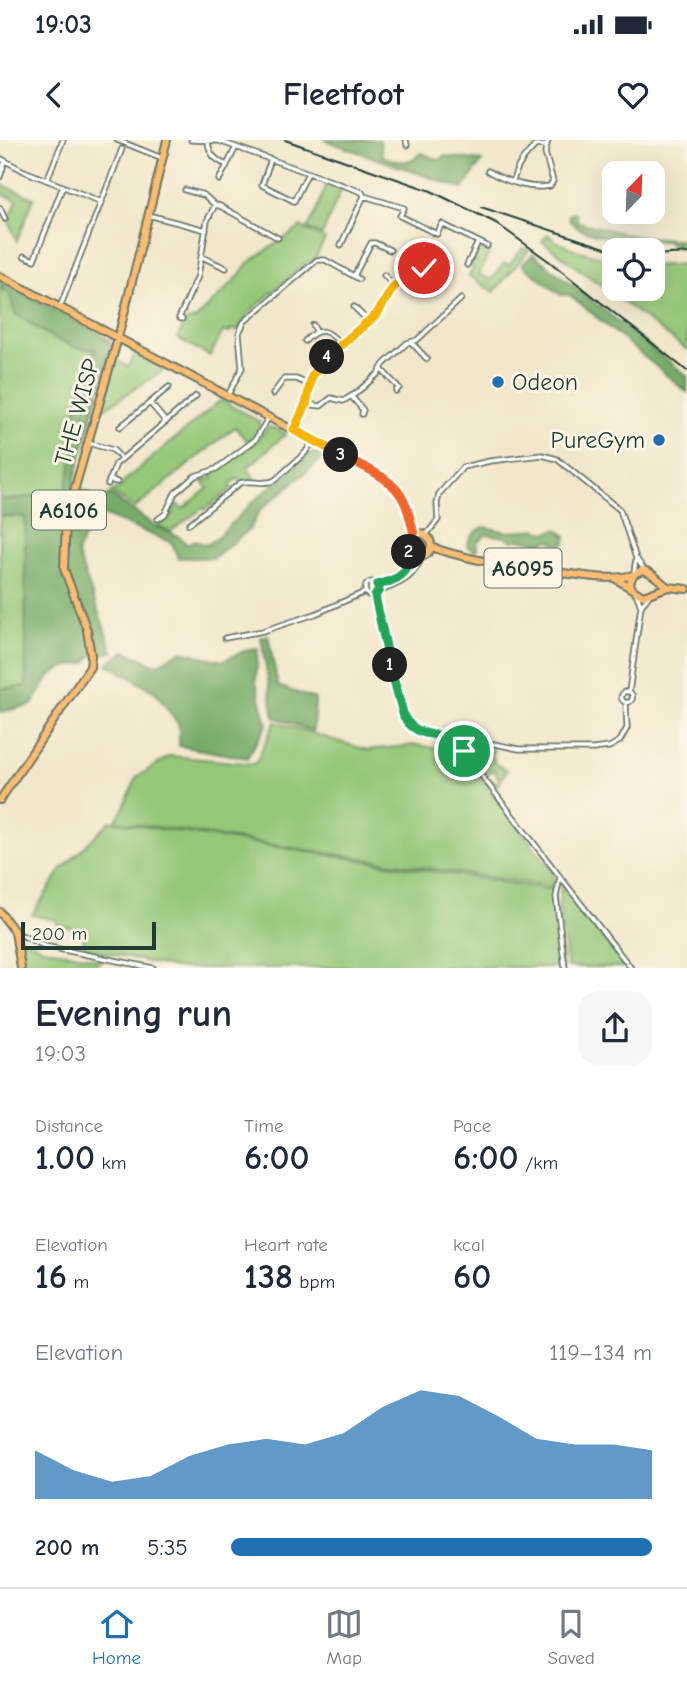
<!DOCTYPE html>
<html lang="en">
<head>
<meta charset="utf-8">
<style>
  body { margin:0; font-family:"Comic Neue",sans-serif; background:#f6f6f7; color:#1f2937; height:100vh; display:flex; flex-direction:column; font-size:26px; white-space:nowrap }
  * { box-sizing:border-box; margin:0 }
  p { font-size:23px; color:#747a83 }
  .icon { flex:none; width:38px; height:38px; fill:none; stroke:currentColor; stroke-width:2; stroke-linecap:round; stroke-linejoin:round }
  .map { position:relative; height:828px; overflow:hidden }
  .details { display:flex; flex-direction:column; background:#fff; flex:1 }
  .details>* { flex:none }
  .needle { width:46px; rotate:23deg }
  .tools { position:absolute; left:602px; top:21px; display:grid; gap:14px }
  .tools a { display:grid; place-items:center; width:63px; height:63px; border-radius:14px; background:#fff; box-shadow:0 7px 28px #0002; font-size:35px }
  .scale { position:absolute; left:21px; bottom:18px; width:135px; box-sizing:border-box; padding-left:7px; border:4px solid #1f3d34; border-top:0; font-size:19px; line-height:24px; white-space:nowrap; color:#1f3d34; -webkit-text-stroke:5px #fcf5e5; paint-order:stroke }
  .pin { position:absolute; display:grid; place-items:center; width:60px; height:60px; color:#fff; margin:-30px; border:4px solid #fff; border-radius:50%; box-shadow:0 2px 7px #0007 }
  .km { position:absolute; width:35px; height:35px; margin:-18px; border-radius:50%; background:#222; color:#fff; font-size:19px; line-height:35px; text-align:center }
  .round { display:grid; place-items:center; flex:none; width:74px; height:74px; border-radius:21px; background:#f6f6f7 }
  .head { display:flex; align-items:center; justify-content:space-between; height:119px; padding:0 35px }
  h1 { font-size:38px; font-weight:700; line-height:52px }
  .figures { display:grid; grid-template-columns:repeat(3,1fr); gap:10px; height:119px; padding:7px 35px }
  .figures div { display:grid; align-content:center }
  .figures b { font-size:35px; font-weight:700 }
  .figures small { font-size:19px; font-weight:400 }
  .figures p { font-size:19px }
  .chart { height:196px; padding:14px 35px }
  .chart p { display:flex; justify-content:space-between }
  .chart svg { width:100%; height:126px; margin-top:7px; fill:#1f6fb2; opacity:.7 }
  ul { padding:0 35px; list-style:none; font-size:23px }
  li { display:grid; grid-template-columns:112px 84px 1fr; align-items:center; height:52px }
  li i { height:18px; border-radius:9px; background:#1f6fb2 }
  .status { display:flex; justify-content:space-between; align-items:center; height:49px; padding:0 35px; background:#fff; direction:ltr }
  .status svg { height:19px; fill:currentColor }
  header { display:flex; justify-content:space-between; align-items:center; height:91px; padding:0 35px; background:#fff; font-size:32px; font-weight:700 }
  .menu { display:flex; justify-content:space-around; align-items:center; height:98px; border-top:2px solid #e0e1e3; background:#fff; font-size:19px; color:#747a83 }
  .menu a { display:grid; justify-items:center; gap:4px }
  .menu .selected { color:#1f6fb2 }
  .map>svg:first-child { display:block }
  .green { fill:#94c778; stroke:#5a8256; stroke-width:2 }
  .forest { fill:#77ac68; stroke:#4b744e; stroke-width:2 }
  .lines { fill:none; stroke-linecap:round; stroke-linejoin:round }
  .minor-casing { stroke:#697869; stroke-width:7 }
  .primary-casing { stroke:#697869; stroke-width:10 }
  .minor { stroke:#fff; stroke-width:3.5 }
  .primary { stroke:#fdbc70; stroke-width:6 }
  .rail { stroke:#1f3d34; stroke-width:2 }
  .split-1-casing { stroke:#fff; stroke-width:14 }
  .split-2-casing { stroke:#fff; stroke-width:14 }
  .split-3-casing { stroke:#fff; stroke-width:14 }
  .split-4-casing { stroke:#fff; stroke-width:14 }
  .split-5-casing { stroke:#fff; stroke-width:14 }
  .split-1 { stroke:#22a559; stroke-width:9 }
  .split-2 { stroke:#22a559; stroke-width:9 }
  .split-3 { stroke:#f0652b; stroke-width:9 }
  .split-4 { stroke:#f5b400; stroke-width:9 }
  .split-5 { stroke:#f5b400; stroke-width:9 }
  .poi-dot { fill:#1f6fb2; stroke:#fcf5e5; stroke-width:2.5 }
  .labels { text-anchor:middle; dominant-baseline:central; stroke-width:6; stroke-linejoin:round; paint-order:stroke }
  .shield { fill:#fcf5e5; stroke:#617469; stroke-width:2 }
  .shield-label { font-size:23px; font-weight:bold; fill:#1f3d34 }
  .poi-label { font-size:24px; fill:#1f3d34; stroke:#fcf5e5; text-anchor:start }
  .street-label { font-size:24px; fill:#1f3d34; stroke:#fcf5e5 }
</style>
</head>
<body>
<div class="status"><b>19:03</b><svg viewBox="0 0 49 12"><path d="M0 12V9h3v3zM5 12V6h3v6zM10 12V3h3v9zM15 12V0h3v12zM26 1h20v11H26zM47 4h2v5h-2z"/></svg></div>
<header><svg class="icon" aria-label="back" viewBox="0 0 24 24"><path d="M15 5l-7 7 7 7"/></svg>Fleetfoot<svg class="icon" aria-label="heart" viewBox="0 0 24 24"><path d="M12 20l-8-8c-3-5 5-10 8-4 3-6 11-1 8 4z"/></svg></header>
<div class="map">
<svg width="687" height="828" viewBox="0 0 687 828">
  <rect width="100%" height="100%" fill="#fcf5e5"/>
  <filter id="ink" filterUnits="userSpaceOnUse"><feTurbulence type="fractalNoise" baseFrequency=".0143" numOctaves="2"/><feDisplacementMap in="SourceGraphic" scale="14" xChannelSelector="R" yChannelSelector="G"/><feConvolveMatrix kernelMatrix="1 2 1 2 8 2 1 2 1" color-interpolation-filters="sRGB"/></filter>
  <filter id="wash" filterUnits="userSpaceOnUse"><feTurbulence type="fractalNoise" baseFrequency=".00686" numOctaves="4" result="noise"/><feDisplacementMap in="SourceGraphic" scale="28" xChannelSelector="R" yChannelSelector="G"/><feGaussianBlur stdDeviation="1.57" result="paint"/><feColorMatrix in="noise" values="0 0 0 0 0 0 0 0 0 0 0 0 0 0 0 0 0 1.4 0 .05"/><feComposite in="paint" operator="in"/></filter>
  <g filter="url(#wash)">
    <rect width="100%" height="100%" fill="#f2e7cb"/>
    <!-- green -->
    <path class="green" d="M327 43 342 48 322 95 307 88 316 73Z
      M0 44 34 58 17 101 9 82 17 60 0 53Z
      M301 87 325 99 315 119 303 125 250 172 237 191 231 189 229 193 223 191 210 216 177 198 186 181 196 179 237 138 248 123Z
      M548 94C557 107 597 116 614 120V149H653V126L687 124V210L542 101Z
      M479 108 484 112 486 110 490 111 479 134 491 140 504 123 509 125 523 108 529 110 494 152 469 136 473 129 471 125Z
      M0 141 110 200 112 209 78 327 26 547 0 550Z
      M135 214 165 229 101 271 116 220 128 227Z
      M221 260 260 282C260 291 255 297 247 301L235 287 135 368 111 352 122 346 123 342Z
      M268 287 275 288 286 294 247 328 256 340 240 341 238 338 230 344 232 348 205 370 203 368 170 392 160 387 158 382 162 380 166 381 172 375 176 364 183 369 208 348 202 340 213 338 211 333 254 304Z
      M275 582 367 610 417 605 460 612 554 733 553 747 115 681 122 671 137 637 170 616 255 624Z
      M472 604 493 610 490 617 494 618V623L507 630 495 649 490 642 493 640 496 643 500 640 494 630 485 636 466 610 467 606Z
      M110 681 553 750 563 827 176 828 84 808 83 791 57 784V780L32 775 62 729Z
      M561 744 626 827H568L559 767Z
      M21 798 43 808 104 820 87 827H24Z"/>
    <!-- forest -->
    <path class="forest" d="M324 0H380L382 16C400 23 406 25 422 13L438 20 445 16 482 21 463 49Z
      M572 72 576 73 578 82 634 96 687 100V107C679 108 672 109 668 101 641 100 587 101 569 80V74Z
      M533 114 687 236V252L570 155H561L522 125Z
      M5 144 100 194 107 201 109 208 72 350 86 351 100 360 109 354 157 387 178 396 187 404 194 400 206 405 216 399 255 360 310 313H318L322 319 260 370 250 389 213 418H178L172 403 96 372 77 413 113 512 91 516 86 523C49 528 51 534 32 565L0 572V549L26 546 25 377 0 376V358L6 360 65 352 81 284 76 268 89 224 85 218 96 213 94 209C68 212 37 187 15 174L10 154 2 150 1 146Z
      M485 387 508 392 536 389 545 393 558 389 566 396 565 403 561 406 549 400 541 403 517 399 514 401 505 397 486 394 477 402V410L473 411 467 406C469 397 477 389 485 387Z
      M268 495 278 546 315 559 313 591 274 577 261 497Z
      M258 508 256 542 267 584 247 618 179 606V585L155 552 107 524 125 511 156 525 181 511 222 521 249 509Z"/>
  </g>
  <g filter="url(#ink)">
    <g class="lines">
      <defs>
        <path id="minor" d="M117 0 162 18
          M191 0 219 1 362 52 364 56 404 68 400 76 437 94 442 84 487 106
          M406 0 407 5
          M208 1C209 14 215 20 227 25L236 7
          M0 18 24 31 102 62
          M271 19 262 45 294 61 308 33
          M488 31C505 41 531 50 550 46L553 41 545 13 548 0
          M0 37 5 21
          M47 40 63 0
          M219 40 227 25
          M513 41C517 25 524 17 536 5L546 6
          M185 50 204 55 215 65
          M0 68 5 79
          M148 75 206 90
          M341 105 364 56
          M24 116 34 120 63 46
          M202 117 226 128
          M413 125 416 132
          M467 125 478 102
          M384 135 394 146
          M354 136 371 103H375L390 110
          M60 167 122 9
          M354 167 369 182
          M182 179 179 178 198 136 207 81 215 65 220 66 278 98
          M313 185 316 191
          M305 201C320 185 328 190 342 205
          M411 202 427 219
          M381 229 399 248 396 251
          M273 254 284 239H296L308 244
          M228 255 242 228 239 193 244 182 317 120H325L359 139
          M351 256 363 270 362 274
          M150 263 166 282
          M306 264 321 266 331 258 343 261 355 254 378 234 384 224 407 203 417 200 461 159
          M120 287 169 247
          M294 290 306 264 308 244 316 229 377 174 394 146 424 128
          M88 303 113 310 122 319
          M109 340 117 342
          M108 344 116 324 196 256
          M158 379 165 374 175 353 195 336 216 329 255 300 269 277
          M189 384 240 343C251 339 264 346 275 340L305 313 313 301
          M426 395 438 380 437 364 439 354 463 327 490 321 542 315 557 319 620 370 636 418 644 429
          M634 433 636 418
          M365 449a7 7 0 1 1 14 0a7 7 0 1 1-14 0Z
          M377 445C399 439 408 435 409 412
          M379 452C399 443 414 440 422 416
          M636 453 641 466
          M375 456 404 577 415 589 429 595 455 596 519 609H593L609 607 620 601 627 588 626 563
          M225 498 263 491 315 474 365 452
          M621.5 557a5.5 5.5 0 1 1 11 0a5.5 5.5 0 1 1-11 0Z
          M629 552 641 466 649 456
          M464 597 463 607 467 617 631 828
          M560 737 556 757 565 828
          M17 793 44 806 153 828"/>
        <path id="primary" d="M0 136 384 338C404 353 408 371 414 394
          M407 405a12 12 0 1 1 24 0a12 12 0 1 1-24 0Z
          M431 407C474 422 519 427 563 433 587 436 610 441 633 435
          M616 439 643 456 668 447 687 449
          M632 449 630 443 633 435 642 430C652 431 659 441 668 447
          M0 660 90 527 91 516 87 490 64 429 66 379 118 198 167 0
          M0 772 15 792 21 828"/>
      </defs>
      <!-- minor casing -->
      <use href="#minor" class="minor-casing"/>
      <!-- primary casing -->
      <use href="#primary" class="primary-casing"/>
      <!-- minor -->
      <use href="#minor" class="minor"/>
      <!-- primary -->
      <use href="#primary" class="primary"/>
      <!-- rail -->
      <path class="rail" d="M285 0 431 51 496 83 550 122 687 231
        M481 67 614 111
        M653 115 687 113"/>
    </g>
  </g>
  <g class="lines" filter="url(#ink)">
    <defs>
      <path id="split-1" d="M390 525 404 577C417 599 441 594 464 597V611"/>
      <path id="split-2" d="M390 525 375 456 379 450 377 445C399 439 408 436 409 412"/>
      <path id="split-3" d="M341 315C363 327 393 337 404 361 409 371 411 383 414 394L407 403 409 412"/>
      <path id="split-4" d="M327 217 312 236 306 264 294 290 341 315"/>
      <path id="split-5" d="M327 217 377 174 394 146 424 128"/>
    </defs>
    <!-- split-1 casing -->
    <use href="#split-1" class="split-1-casing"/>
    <!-- split-2 casing -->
    <use href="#split-2" class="split-2-casing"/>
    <!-- split-3 casing -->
    <use href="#split-3" class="split-3-casing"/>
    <!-- split-4 casing -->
    <use href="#split-4" class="split-4-casing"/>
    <!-- split-5 casing -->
    <use href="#split-5" class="split-5-casing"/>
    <!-- split-1 -->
    <use href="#split-1" class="split-1"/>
    <!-- split-2 -->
    <use href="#split-2" class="split-2"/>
    <!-- split-3 -->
    <use href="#split-3" class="split-3"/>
    <!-- split-4 -->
    <use href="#split-4" class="split-4"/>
    <!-- split-5 -->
    <use href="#split-5" class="split-5"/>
  </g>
  <!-- markers -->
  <g class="poi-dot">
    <circle cx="498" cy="242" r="7"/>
    <circle cx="659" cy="300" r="7"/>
  </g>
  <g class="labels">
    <!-- shield labels -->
    <g class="shield">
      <rect x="32" y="350.5" width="74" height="39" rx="5"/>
      <rect x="484.5" y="408.5" width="77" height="39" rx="5"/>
    </g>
    <g class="shield-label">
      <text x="69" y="370">A6106</text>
      <text x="523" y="428">A6095</text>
    </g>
    <!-- poi labels -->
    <g class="poi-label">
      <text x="512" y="242">Odeon</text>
      <text x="645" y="300" text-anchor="end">PureGym</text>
    </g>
    <!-- street labels -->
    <g class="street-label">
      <text transform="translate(77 272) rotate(-74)">THE WISP</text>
    </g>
  </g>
</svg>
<div class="tools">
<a><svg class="needle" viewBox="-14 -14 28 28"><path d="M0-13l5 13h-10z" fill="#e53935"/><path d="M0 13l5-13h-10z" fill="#747a83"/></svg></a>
<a><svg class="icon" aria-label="locate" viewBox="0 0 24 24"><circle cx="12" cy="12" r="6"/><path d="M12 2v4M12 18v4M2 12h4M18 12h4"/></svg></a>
</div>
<div class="scale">200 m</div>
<div class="pin" style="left:464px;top:611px;background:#1e9e55"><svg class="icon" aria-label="arrive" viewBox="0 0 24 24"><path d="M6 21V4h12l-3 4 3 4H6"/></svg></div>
<div class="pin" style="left:424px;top:128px;background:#d93025"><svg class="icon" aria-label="check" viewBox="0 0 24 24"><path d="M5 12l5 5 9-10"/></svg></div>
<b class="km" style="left:390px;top:525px">1</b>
<b class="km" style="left:409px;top:412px">2</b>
<b class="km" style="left:341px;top:315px">3</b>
<b class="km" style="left:327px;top:217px">4</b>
</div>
<section class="details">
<div class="head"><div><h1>Evening run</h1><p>19:03</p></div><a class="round"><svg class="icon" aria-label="share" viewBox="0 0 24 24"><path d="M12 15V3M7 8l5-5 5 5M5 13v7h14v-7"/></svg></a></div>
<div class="figures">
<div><p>Distance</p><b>1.00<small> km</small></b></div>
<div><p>Time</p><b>6:00</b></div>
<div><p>Pace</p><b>6:00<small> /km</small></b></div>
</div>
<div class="figures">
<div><p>Elevation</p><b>16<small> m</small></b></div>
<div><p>Heart rate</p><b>138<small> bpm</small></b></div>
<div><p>kcal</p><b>60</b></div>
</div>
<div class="chart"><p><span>Elevation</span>119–134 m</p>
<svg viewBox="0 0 160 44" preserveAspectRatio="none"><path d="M0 44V27L10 34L20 38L30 36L40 29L50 25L60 23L70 25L80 21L90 12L100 6L110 8L120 15L130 23L140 25L150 25L160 27V44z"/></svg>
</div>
<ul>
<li><b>200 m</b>5:35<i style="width:100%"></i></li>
</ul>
</section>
<nav class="menu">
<a class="selected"><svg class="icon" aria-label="home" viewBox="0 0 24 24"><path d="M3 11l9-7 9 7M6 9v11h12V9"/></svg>Home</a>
<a><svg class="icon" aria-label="map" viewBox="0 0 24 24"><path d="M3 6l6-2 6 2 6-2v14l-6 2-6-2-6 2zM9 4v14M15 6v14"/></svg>Map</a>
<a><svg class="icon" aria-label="saved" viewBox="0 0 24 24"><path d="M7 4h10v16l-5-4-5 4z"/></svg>Saved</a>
</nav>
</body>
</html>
